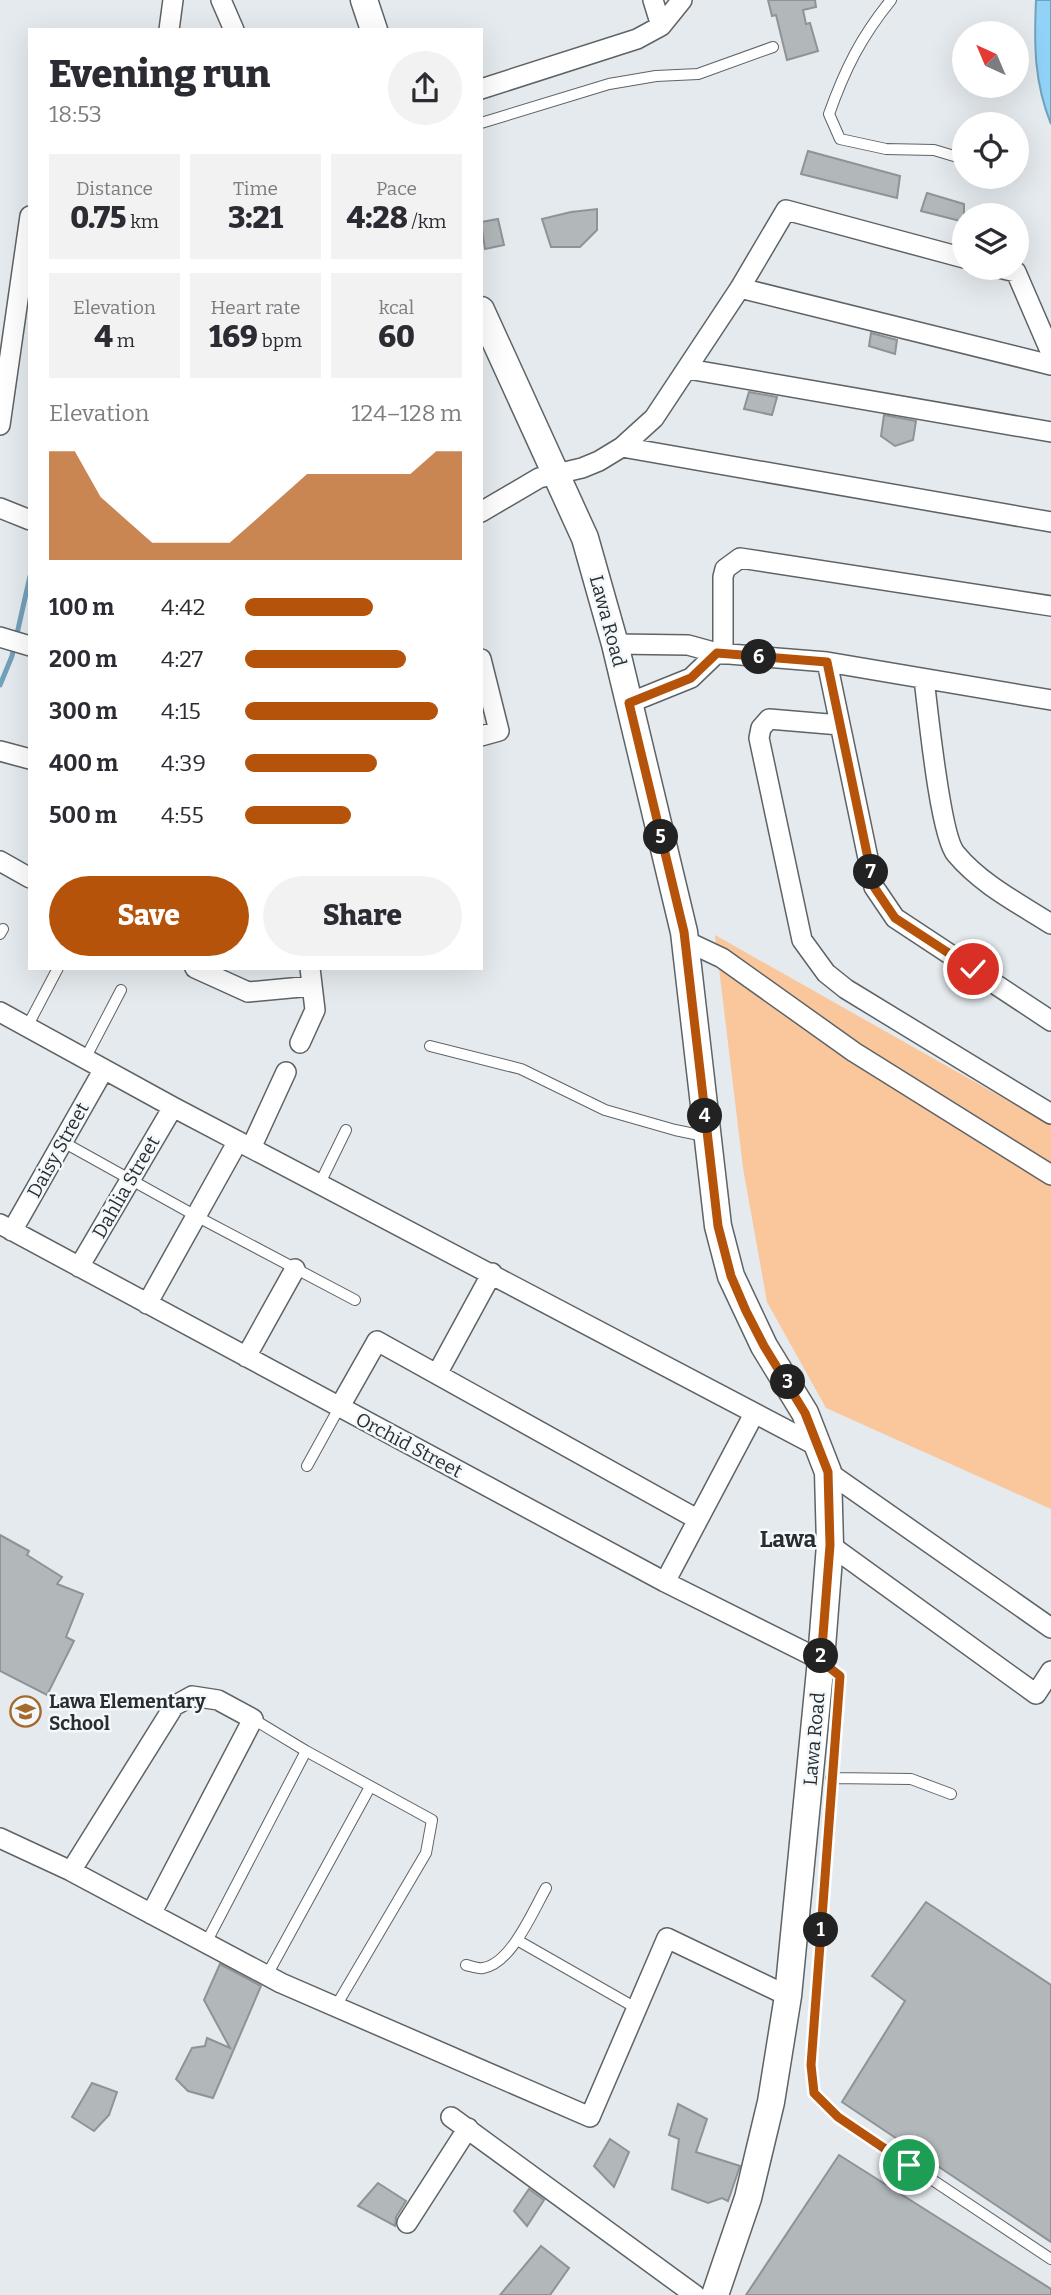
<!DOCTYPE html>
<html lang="en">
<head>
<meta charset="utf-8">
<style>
  body { margin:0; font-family:Bitter,serif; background:#f2f2f3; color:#2b2b33; height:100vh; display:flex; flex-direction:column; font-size:26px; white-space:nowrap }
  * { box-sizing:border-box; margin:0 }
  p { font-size:23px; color:#7c7c81 }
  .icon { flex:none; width:38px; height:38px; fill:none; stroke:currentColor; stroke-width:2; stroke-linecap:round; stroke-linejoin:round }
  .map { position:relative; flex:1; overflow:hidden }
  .panel { position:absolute; left:28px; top:28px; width:455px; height:942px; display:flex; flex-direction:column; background:#fff; border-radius:0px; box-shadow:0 7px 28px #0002 }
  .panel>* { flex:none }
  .needle { width:46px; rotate:316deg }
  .tools { position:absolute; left:952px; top:21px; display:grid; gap:14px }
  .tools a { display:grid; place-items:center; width:77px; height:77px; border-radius:50%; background:#fff; box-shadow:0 7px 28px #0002; font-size:35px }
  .pin { position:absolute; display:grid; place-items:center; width:60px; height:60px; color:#fff; margin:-30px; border:4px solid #fff; border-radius:50%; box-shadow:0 2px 7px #0007 }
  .km { position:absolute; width:35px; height:35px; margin:-18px; border-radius:50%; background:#222; color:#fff; font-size:19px; line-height:35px; text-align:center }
  .round { display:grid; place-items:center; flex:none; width:74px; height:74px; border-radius:37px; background:#f2f2f3 }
  .summary { display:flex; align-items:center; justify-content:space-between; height:119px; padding:0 21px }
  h1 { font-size:38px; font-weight:800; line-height:52px }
  .stats { display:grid; grid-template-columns:repeat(3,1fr); gap:10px; height:119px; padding:7px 21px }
  .stats div { display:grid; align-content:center; border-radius:0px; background:#f2f2f3; text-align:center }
  .stats b { font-size:30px; font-weight:800 }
  .stats small { font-size:19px; font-weight:400 }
  .stats p { font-size:19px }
  .chart { height:196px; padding:14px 21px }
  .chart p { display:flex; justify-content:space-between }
  .chart svg { width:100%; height:126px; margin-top:7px; fill:#b45309; opacity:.7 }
  .cta { display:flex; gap:14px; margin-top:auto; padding:14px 21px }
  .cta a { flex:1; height:80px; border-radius:42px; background:#b45309; color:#fff; font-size:28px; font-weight:800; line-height:80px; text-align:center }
  .cta a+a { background:#f2f2f3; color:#2b2b33 }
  ul { padding:0 21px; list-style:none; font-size:23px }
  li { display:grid; grid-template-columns:112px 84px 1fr; align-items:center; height:52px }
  li i { height:18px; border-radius:9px; background:#b45309 }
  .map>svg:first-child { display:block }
  .green { fill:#f9c79b }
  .water { fill:#91d3f7; stroke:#72a1ba; stroke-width:2 }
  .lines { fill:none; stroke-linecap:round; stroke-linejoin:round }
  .stream { stroke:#72a1ba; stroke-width:5 }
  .building { fill:#b2b7ba; stroke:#8e9396; stroke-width:2 }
  .service-casing { stroke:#5e6366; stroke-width:12 }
  .minor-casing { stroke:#5e6366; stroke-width:22 }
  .secondary-casing { stroke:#5e6366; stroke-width:29 }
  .service { stroke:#fff; stroke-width:10 }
  .minor { stroke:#fff; stroke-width:19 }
  .secondary { stroke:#fff; stroke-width:26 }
  .route-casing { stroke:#fff; stroke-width:14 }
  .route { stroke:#b45309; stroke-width:9 }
  .labels { text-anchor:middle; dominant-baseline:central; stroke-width:5; stroke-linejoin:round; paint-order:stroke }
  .street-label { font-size:19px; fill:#2a2c2d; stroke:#f2f8fb }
  .poi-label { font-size:19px; font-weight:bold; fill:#2a2c2d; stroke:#f2f8fb; text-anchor:start }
  .quarter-label { font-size:23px; font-weight:bold; fill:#2a2c2d; stroke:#f2f8fb }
</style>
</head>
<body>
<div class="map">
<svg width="1051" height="2295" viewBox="0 0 1051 2295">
  <rect width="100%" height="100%" fill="#e5eaee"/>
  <!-- green -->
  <path class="green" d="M715 935 1051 1125V1509L826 1408 767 1302 743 1168Z"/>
  <!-- water -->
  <path class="water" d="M1036 0H1051V124C1034 82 1034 45 1036 0Z"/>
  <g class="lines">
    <!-- stream -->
    <path class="stream" d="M0 685 12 656 30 576"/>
  </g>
  <!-- building -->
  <path class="building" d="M768 0H815L816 7 803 10 806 24 810 23 818 51 787 60 776 15 772 16Z
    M808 151 900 176 897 198 801 174Z
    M927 193 964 204V222L921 211Z
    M597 209V230L580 247H551L542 219 571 212Z
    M498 219 504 245 485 249 481 222Z
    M871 333 897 340 895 354 869 346Z
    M749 392 777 397 772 415 744 409Z
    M884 415 916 421 913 440 895 446 881 436Z
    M0 1535 29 1551 27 1555 62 1577 57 1584 83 1594 66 1637 74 1641 47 1695 0 1671Z
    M926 1902 1051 1985V2242L842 2102 905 2001 872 1976Z
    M220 1964 261 1986 213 2098 188 2091 176 2079 192 2048 205 2046 207 2038 230 2048 204 2000Z
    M92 2083 117 2092 109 2115 94 2131 72 2117Z
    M678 2104 707 2119 696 2152 740 2166 728 2201 722 2198 708 2203 672 2189 679 2139 669 2135Z
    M610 2139 629 2152 614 2187 594 2166Z
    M839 2155 1051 2289V2295H746Z
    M378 2183 406 2201 396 2217 395 2226 358 2206Z
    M529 2189 544 2200 527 2226 514 2211Z
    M541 2246 569 2268 550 2295H500Z"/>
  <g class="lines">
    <defs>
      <path id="service" d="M891 0C861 37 845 69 829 114L840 139 886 149 934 150 964 159
        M481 123 609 84 656 76 698 74 773 47
        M0 934 3 929
        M27 1027 58 968
        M430 1046 521 1069 605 1110 675 1130 704 1136
        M85 1059 121 990
        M63 1142 196 1216 355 1300
        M320 1183 346 1130
        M307 1466 339 1408
        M825 1664 840 1676 811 2065 814 2093 838 2117 1051 2259
        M253 1719 306 1751 432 1820 426 1853 336 2006
        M831 1778 911 1779 951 1794
        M517 1940 636 2008
        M206 1943 306 1751
        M466 1965C471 1966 478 1969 483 1968 511 1964 533 1911 546 1888
        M267 1975 370 1787"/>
      <path id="minor" d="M221 0 234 30
        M653 0 661 26
        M169 30 173 0
        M481 89 637 39 661 26 682 0
        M999 268 1016 272 1051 353
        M740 288 1051 365
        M688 369 1051 432
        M0 425 30 216
        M622 447 1051 522
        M0 508 30 520
        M481 512 539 478 582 468 599 461 622 447 654 418 740 288 786 210 964 258
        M0 637 30 646
        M615 644 688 645 717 653 827 662 1051 700
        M723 654V577L725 569 740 558 1051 606
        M481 659 499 731 481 736
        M827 662 874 887 895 918 1051 1021
        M924 679C928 710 940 836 956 854 981 884 1018 903 1051 924
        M629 703 691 678 717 653
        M840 725 769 719 761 728 759 738 802 940 826 973 846 989 1051 1114
        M0 751 30 759
        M0 861 30 878
        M686 941 722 958 854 1052 1051 1175
        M195 968 248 992 312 986
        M0 1012 173 1107 819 1447
        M300 1043 315 1010 310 968
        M251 1148 286 1072
        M0 1224 665 1582 821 1660
        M12 1231 104 1069
        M79 1267 173 1107
        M147 1304 238 1141
        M246 1357 295 1269
        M437 1374 492 1273
        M339 1408 377 1341 697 1519
        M828 1472 1051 1628
        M830 1545 1036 1694 1051 1671
        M665 1582 754 1414
        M0 1838 71 1871 281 1983 590 2117 667 1938 788 1996
        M71 1871 174 1706 192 1696 218 1700 253 1719 151 1914
        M451 2117 695 2295
        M407 2223 468 2128"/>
      <path id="secondary" d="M364 0 374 30
        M481 310 585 538 615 644 684 932 718 1226 731 1276 764 1346 805 1413 828 1472 830 1545 821 1660 788 1996 771 2102 748 2198 715 2295"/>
    </defs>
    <!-- service casing -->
    <use href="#service" class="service-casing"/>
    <!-- minor casing -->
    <use href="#minor" class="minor-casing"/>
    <!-- secondary casing -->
    <use href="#secondary" class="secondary-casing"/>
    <!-- service -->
    <use href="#service" class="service"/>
    <!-- minor -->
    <use href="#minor" class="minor"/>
    <!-- secondary -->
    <use href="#secondary" class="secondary"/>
  </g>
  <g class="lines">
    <defs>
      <path id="route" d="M909 2165 838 2117 814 2093 811 2065 840 1676 821 1661 830 1545 828 1472 805 1413 764 1346 746 1311 731 1276 718 1226 684 932 629 703 691 678 717 653 827 662 874 887 895 918 973 969"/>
    </defs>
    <!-- route casing -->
    <use href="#route" class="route-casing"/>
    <!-- route -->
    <use href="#route" class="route"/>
  </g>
  <!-- icons -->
  <defs>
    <symbol id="school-ring" viewBox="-11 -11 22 22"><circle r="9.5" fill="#f2f8fb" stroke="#a5692b" stroke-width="1.5"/><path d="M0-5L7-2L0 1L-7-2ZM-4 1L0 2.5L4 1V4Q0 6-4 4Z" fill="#a5692b"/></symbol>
  </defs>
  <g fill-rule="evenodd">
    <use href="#school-ring" x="8" y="1694" width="35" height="35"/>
  </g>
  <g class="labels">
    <!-- street labels -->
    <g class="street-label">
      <text transform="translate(608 621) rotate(75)">Lawa Road</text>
      <text transform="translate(58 1150) rotate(-61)">Daisy Street</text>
      <text transform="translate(126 1187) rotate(-60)">Dahlia Street</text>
      <text transform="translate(409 1445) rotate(28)">Orchid Street</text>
      <text transform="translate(814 1739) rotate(-85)">Lawa Road</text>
    </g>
    <!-- poi labels -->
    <g class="poi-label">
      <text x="49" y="1701">Lawa Elementary<tspan x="49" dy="22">School</tspan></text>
    </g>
    <!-- quarter labels -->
    <g class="quarter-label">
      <text x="788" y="1539">Lawa</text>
    </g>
  </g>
</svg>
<div class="tools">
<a><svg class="needle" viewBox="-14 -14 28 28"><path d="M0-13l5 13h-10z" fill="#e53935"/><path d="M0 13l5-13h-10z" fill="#7c7c81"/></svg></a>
<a><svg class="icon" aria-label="locate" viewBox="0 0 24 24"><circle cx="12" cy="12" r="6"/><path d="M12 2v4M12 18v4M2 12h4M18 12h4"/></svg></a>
<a><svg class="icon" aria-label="layers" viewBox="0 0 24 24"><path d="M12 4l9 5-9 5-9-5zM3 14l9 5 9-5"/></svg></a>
</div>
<div class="pin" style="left:909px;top:2165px;background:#1e9e55"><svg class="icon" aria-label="arrive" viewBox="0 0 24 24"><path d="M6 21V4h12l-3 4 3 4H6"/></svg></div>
<div class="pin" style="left:973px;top:969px;background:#d93025"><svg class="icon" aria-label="check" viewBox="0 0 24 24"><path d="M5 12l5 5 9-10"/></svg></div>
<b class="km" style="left:821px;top:1930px">1</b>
<b class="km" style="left:821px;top:1656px">2</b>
<b class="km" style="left:788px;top:1382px">3</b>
<b class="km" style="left:705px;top:1116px">4</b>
<b class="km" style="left:661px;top:837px">5</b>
<b class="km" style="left:759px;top:657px">6</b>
<b class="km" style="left:871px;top:872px">7</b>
<section class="panel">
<div class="summary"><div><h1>Evening run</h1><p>18:53</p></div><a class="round"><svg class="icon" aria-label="share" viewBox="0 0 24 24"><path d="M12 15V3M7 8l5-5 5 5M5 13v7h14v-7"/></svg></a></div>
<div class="stats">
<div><p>Distance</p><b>0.75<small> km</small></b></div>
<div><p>Time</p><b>3:21</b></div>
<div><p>Pace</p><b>4:28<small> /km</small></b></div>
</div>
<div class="stats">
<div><p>Elevation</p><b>4<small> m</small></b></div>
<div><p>Heart rate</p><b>169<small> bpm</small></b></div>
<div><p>kcal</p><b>60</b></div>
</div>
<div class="chart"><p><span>Elevation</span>124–128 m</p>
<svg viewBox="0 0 160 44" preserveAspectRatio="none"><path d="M0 44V6L10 6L20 22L30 30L40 38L50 38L60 38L70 38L80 30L90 22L100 14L110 14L120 14L130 14L140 14L150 6L160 6V44z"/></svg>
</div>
<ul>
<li><b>100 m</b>4:42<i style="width:59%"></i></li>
<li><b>200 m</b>4:27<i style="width:74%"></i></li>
<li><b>300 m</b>4:15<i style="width:89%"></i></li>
<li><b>400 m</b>4:39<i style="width:61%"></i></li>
<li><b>500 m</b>4:55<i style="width:49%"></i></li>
</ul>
<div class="cta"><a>Save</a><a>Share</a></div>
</section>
</div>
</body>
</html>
